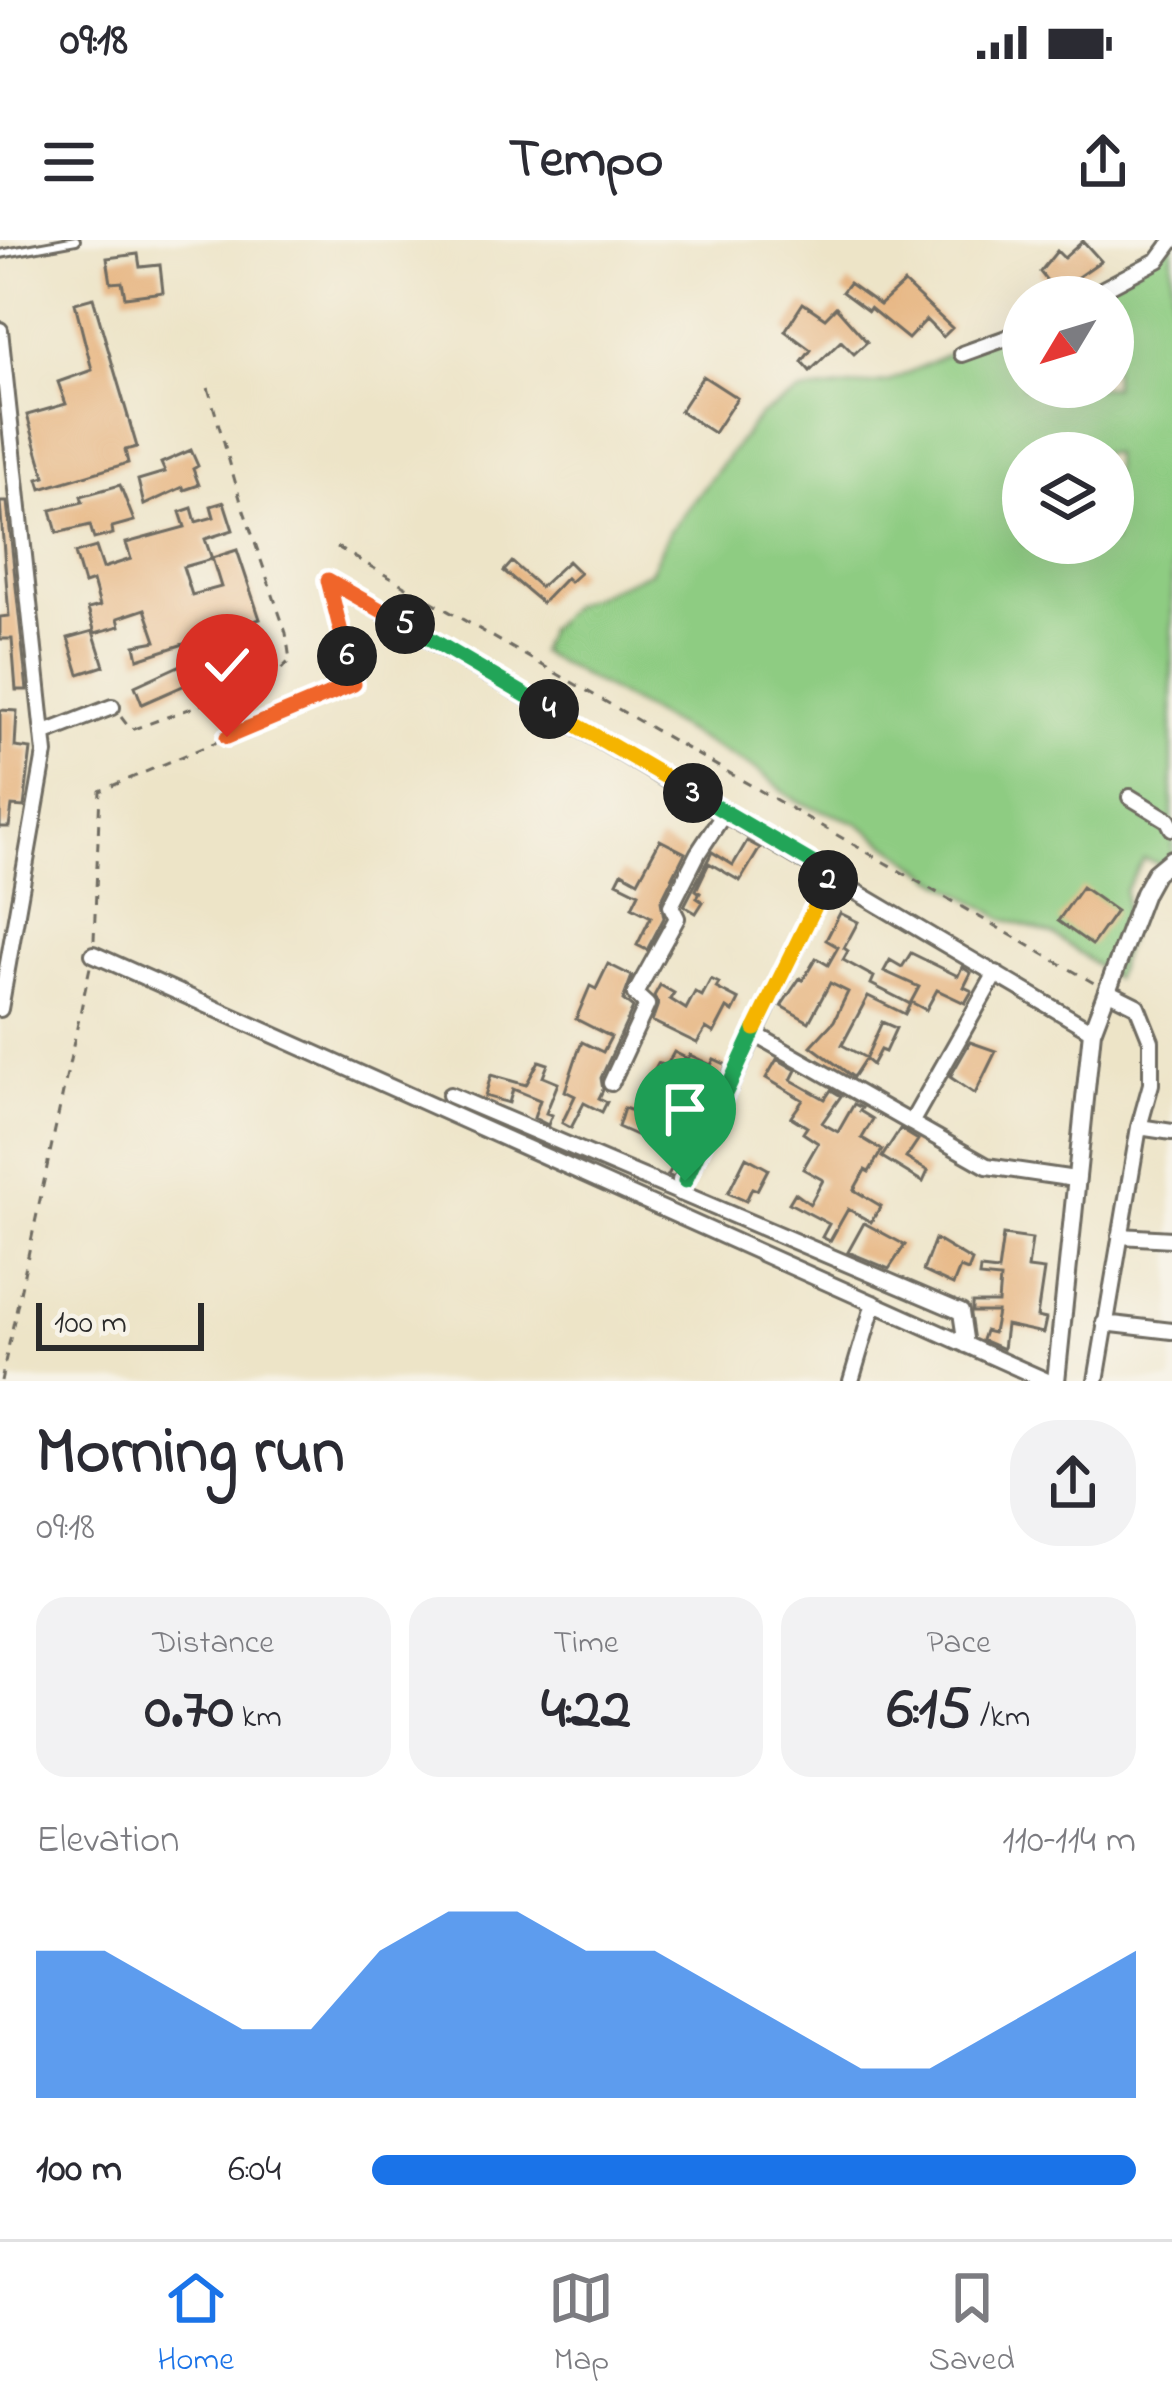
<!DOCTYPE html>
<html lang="en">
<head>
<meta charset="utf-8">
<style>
  body { margin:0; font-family:"Indie Flower",sans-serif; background:#f2f2f3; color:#2b2b33; height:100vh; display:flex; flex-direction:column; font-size:45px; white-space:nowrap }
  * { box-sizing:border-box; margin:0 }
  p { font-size:39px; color:#7c7c81 }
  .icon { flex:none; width:66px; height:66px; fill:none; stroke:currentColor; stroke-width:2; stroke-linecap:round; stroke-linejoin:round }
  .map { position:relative; height:1141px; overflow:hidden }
  .drawer { display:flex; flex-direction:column; background:#fff; flex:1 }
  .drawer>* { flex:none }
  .needle { width:78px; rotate:232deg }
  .tools { position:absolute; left:1002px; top:36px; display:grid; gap:24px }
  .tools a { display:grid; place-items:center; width:132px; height:132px; border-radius:50%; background:#fff; box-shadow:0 12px 48px #0002; font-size:60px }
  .scale { position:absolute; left:36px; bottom:30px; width:168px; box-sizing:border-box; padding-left:12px; border:6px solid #2b2b2b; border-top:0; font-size:33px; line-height:42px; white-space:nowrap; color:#2b2b2b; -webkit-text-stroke:9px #f7f3e8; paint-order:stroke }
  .pin { position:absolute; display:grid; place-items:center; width:102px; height:102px; color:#fff; margin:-123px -51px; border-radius:50% 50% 50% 0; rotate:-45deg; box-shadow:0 0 12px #0007 }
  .pin .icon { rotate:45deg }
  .km { position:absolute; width:60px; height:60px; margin:-30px; border-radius:50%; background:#222; color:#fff; font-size:33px; line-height:60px; text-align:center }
  .round { display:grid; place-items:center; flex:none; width:126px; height:126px; border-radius:48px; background:#f2f2f3 }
  .overview { display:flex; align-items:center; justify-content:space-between; height:204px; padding:0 36px }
  h1 { font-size:66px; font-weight:700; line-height:90px }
  .stats { display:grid; grid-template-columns:repeat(3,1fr); gap:18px; height:204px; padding:12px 36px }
  .stats div { display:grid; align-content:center; border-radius:30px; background:#f2f2f3; text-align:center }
  .stats b { font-size:60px; font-weight:700 }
  .stats small { font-size:33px; font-weight:400 }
  .stats p { font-size:33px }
  .chart { height:336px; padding:24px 36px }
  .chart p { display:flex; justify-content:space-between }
  .chart svg { width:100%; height:216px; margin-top:12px; fill:#1a73e8; opacity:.7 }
  ul { padding:0 36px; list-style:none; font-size:39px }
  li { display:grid; grid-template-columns:192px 144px 1fr; align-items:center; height:90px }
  li i { height:30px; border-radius:15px; background:#1a73e8 }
  .status { display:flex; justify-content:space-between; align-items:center; height:84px; padding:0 60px; background:#fff; direction:ltr }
  .status svg { height:33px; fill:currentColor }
  header { display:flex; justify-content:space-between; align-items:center; height:156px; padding:0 36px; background:#fff; font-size:54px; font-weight:700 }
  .dock { display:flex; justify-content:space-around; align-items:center; height:168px; border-top:3px solid #e1e1e2; background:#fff; font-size:33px; color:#7c7c81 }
  .dock a { display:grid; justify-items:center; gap:6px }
  .dock .on { color:#1a73e8 }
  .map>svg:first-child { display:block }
  .green { fill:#8ecc82; stroke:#5c7c56; stroke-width:3; fill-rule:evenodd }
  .building { fill:#e6b27d }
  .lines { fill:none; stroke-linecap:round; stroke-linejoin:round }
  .service-casing { stroke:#6f6c62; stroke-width:12 }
  .minor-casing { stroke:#6f6c62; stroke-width:20 }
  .tertiary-casing { stroke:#6f6c62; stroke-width:22 }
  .path { stroke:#6f6c62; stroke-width:3; stroke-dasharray:9 9; stroke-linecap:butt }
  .service { stroke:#fff; stroke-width:6 }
  .minor { stroke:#fff; stroke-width:14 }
  .tertiary { stroke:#fff; stroke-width:16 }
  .split-1-casing { stroke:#fff; stroke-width:24 }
  .split-2-casing { stroke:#fff; stroke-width:24 }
  .split-3-casing { stroke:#fff; stroke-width:24 }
  .split-4-casing { stroke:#fff; stroke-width:24 }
  .split-5-casing { stroke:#fff; stroke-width:24 }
  .split-6-casing { stroke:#fff; stroke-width:24 }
  .split-7-casing { stroke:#fff; stroke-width:24 }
  .split-1 { stroke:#22a559; stroke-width:15 }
  .split-2 { stroke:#f5b400; stroke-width:15 }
  .split-3 { stroke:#22a559; stroke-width:15 }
  .split-4 { stroke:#f5b400; stroke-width:15 }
  .split-5 { stroke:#22a559; stroke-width:15 }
  .split-6 { stroke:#f0652b; stroke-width:15 }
  .split-7 { stroke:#f0652b; stroke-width:15 }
</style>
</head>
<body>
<div class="status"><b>09:18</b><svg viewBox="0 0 49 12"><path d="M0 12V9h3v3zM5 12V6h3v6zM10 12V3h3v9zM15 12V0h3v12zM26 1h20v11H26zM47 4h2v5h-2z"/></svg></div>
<header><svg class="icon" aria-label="menu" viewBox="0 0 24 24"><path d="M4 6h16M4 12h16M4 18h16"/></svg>Tempo<svg class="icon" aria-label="share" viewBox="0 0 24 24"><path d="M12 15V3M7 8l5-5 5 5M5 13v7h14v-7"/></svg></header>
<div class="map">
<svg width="1172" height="1141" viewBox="0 0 1172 1141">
  <rect width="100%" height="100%" fill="#f7f3e8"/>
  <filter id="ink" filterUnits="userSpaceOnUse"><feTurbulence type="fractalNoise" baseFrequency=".00833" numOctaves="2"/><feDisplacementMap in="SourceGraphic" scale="24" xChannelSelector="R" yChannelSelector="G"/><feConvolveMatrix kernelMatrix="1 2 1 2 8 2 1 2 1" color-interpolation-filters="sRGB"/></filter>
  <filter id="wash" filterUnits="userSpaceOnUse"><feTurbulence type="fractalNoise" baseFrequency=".004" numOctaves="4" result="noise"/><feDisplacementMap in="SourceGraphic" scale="48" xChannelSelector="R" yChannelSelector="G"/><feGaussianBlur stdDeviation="2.7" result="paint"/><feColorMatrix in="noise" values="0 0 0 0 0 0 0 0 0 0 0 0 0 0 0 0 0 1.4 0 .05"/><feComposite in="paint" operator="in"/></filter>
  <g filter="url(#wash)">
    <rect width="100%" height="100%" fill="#ede4c7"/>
    <!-- green -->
    <path class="green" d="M1161 0H1172V628L1144 619 1125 650 1127 701 1114 738 1054 695 1004 679 935 638 856 582 798 562 757 530 539 412 546 392 570 366 650 332 670 291 760 175 801 152 888 142 1023 79V147H1113V57H1076L1133 29ZM1023 213H1113V303H1023Z"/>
    <g id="blocks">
      <!-- building -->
      <path class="building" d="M1083 1 1101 21 1056 52 1040 32 1057 11 1064 18Z
        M138 14 140 27 160 25 163 52 125 57 122 42 111 43 107 18Z
        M849 43 880 65 904 43 952 88 943 97 926 80 908 99 870 68 868 71 842 52Z
        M93 58 137 207 125 210 128 223 41 249 38 239 45 237 27 175 66 164 58 142 92 130 75 63Z
        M803 63 825 78 836 67 867 102 854 114 841 101 810 131 802 122 811 110 785 91Z
        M703 136 737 158 714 193 680 171Z
        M191 210 198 226 193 229 199 245 184 250 183 247 144 265 138 240 165 232 161 223Z
        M120 245 134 281 112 287 113 294 94 299 90 285 57 293 51 270 83 262 81 256Z
        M0 262H7L27 450H16L12 399H0V377L9 376Z
        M224 262 233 290 205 299 212 319 183 327 192 355 221 347 212 318 237 310 260 379 138 419 135 405 156 401 145 369 118 378 120 386 95 393 88 369 100 366 93 341 84 344 75 313 96 307 103 328 131 319 126 303 185 287 180 272 192 268 196 282 214 277 211 266Z
        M568 321 580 333 570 342 566 338 542 363 504 331 512 322 540 347Z
        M93 391 104 426 79 434 68 398Z
        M249 403 257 422 193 446 192 442 142 464 135 446 183 424 184 428Z
        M0 470 17 471 15 507 31 509 24 567 12 566 9 587H0Z
        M660 600 685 613 661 661 664 678 647 710 637 705 651 677 632 667 639 653 617 642 622 632 638 641Z
        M747 601 760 608 740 641 709 623 696 650 700 653 697 658 703 662 696 673 684 666 712 612 733 625Z
        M1082 647 1116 671 1092 705 1058 681Z
        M840 673 858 682 844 708 848 711 843 720 874 737 871 744 910 764 905 774 868 756 842 805 866 818 882 782 896 788 885 812 880 810 872 825 865 819 853 837 811 806 834 781 848 752 830 743 809 782 781 766 800 738 803 740 816 718 828 725 838 707 826 700Z
        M911 713 958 736 962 727 971 733 964 747 972 751 965 763 937 750 926 770 911 762 919 747 884 731 890 720 902 727Z
        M608 724 632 736 623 760 633 768 601 838 603 850 599 858 607 862 602 872 584 863 571 888 562 883 575 856 565 851 577 815 582 802 603 812 611 797 576 779 590 746 596 749Z
        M711 739 719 743 716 748 739 760 733 772 727 768 714 793 706 788 697 803 652 781 658 764 654 756 660 745 674 753 670 759 686 769 695 752 702 756Z
        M970 802 996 811 975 854 950 837Z
        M674 812 688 819 690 815 711 825 714 819 727 825 674 938 668 935 688 900 674 893 690 864 679 858 682 851 659 838 654 847 647 843 658 823 666 827Z
        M777 819 796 830 791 840 825 859 831 850 841 856 822 883 838 892 854 864 862 868 860 871 873 879 862 898 882 910 869 932 865 930 854 950 881 966 871 982 848 969 830 1001 822 997 829 984 789 963 795 953 810 964 823 940 803 929 818 903 803 893 807 887 791 877 803 860 766 838Z
        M539 821 548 824 543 837 558 843 546 873 552 875 548 885 534 878 540 860 513 849 509 863 485 856 491 835 526 845Z
        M624 868 656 879 649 901 618 887Z
        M900 889 918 900 906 918 928 931 923 942 882 917Z
        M746 917 768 929 757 950 752 948 746 961 728 953Z
        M864 983 905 1005 889 1029 848 1012Z
        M1003 995 1032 999 1028 1028 1044 1030 1037 1077 1046 1079 1043 1093 1006 1085 1003 1109 982 1100 985 1091 993 1093 997 1072H972V1063H998L1000 1039 979 1037 980 1029 998 1031Z
        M935 999 972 1021 968 1031 960 1028 953 1045 923 1031Z"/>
    </g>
  </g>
  <g filter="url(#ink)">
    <use href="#blocks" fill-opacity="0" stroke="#6f6c62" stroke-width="3"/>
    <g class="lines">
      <defs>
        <path id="service" d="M0 14 76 0"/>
        <path id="minor" d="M1088 57 1158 20 1172 1
          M0 90 45 513 0 769
          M962 114 1023 92
          M328 340 1092 791
          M45 493 112 467
          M1130 557 1168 580 1172 588
          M93 714 1047 1141
          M753 793 987 926 1075 939
          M611 843 647 765 635 754 677 678 671 666 698 613 725 572
          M450 855 961 1072 966 1105
          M911 883 996 733
          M1139 887 1172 892
          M679 953 831 634
          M1120 996 1172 999
          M1104 1083 1172 1091
          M851 1141 874 1063
          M1096 1141 1139 887 1151 844V801L1137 766 1109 752"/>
        <path id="tertiary" d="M1056 1141 1092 791 1144 653 1155 633 1172 619"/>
      </defs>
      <!-- service casing -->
      <use href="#service" class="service-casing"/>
      <!-- minor casing -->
      <use href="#minor" class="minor-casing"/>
      <!-- tertiary casing -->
      <use href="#tertiary" class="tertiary-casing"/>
      <!-- path -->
      <path class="path" d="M337 307 1094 743
        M121 477 131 490 272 439 290 420 286 393 241 262 207 144
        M94 700 100 551 354 444 333 359
        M1 1141 90 727"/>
      <!-- service -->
      <use href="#service" class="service"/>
      <!-- minor -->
      <use href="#minor" class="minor"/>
      <!-- tertiary -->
      <use href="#tertiary" class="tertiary"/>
    </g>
  </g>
  <g class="lines" filter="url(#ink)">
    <defs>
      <path id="split-1" d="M685 941 755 789"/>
      <path id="split-2" d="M755 789 828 640"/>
      <path id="split-3" d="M693 553 831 634 828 640"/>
      <path id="split-4" d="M549 469 693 553"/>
      <path id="split-5" d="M405 384 549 469"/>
      <path id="split-6" d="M347 416 328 340 405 384"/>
      <path id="split-7" d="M227 497 354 444 347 416"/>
    </defs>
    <!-- split-1 casing -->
    <use href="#split-1" class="split-1-casing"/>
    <!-- split-2 casing -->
    <use href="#split-2" class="split-2-casing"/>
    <!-- split-3 casing -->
    <use href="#split-3" class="split-3-casing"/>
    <!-- split-4 casing -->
    <use href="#split-4" class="split-4-casing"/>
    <!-- split-5 casing -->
    <use href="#split-5" class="split-5-casing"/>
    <!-- split-6 casing -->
    <use href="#split-6" class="split-6-casing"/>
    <!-- split-7 casing -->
    <use href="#split-7" class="split-7-casing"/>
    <!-- split-1 -->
    <use href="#split-1" class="split-1"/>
    <!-- split-2 -->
    <use href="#split-2" class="split-2"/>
    <!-- split-3 -->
    <use href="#split-3" class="split-3"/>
    <!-- split-4 -->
    <use href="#split-4" class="split-4"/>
    <!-- split-5 -->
    <use href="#split-5" class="split-5"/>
    <!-- split-6 -->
    <use href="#split-6" class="split-6"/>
    <!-- split-7 -->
    <use href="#split-7" class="split-7"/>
  </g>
</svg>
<div class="tools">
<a><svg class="needle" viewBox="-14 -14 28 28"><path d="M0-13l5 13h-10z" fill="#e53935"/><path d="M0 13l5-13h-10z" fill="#7c7c81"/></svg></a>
<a><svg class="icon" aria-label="layers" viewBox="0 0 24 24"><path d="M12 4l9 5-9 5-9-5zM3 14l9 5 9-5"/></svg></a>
</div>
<div class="scale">100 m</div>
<div class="pin" style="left:685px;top:941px;background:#1e9e55"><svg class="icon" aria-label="arrive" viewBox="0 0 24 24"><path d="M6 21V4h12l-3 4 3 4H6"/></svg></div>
<div class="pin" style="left:227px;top:497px;background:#d93025"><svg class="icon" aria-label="check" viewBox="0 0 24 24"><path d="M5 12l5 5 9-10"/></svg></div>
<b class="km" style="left:828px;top:640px">2</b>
<b class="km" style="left:693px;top:553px">3</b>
<b class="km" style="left:549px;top:469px">4</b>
<b class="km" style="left:405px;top:384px">5</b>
<b class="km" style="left:347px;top:416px">6</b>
</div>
<section class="drawer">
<div class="overview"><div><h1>Morning run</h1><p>09:18</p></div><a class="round"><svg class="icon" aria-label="share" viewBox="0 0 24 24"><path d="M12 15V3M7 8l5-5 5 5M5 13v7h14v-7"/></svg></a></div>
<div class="stats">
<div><p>Distance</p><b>0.70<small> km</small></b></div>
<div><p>Time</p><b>4:22</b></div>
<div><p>Pace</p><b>6:15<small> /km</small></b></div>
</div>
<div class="chart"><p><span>Elevation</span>110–114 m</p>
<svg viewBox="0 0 160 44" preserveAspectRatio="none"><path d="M0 44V14L10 14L20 22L30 30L40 30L50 14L60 6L70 6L80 14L90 14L100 22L110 30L120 38L130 38L140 30L150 22L160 14V44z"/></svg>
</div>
<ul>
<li><b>100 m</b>6:04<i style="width:100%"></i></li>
</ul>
</section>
<nav class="dock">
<a class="on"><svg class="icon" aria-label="home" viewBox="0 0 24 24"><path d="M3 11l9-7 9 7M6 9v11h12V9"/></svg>Home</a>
<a><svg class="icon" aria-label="map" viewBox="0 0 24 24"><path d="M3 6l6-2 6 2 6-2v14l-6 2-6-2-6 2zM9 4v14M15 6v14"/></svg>Map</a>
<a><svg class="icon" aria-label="saved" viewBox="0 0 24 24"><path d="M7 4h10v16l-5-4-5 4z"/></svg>Saved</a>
</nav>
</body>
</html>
